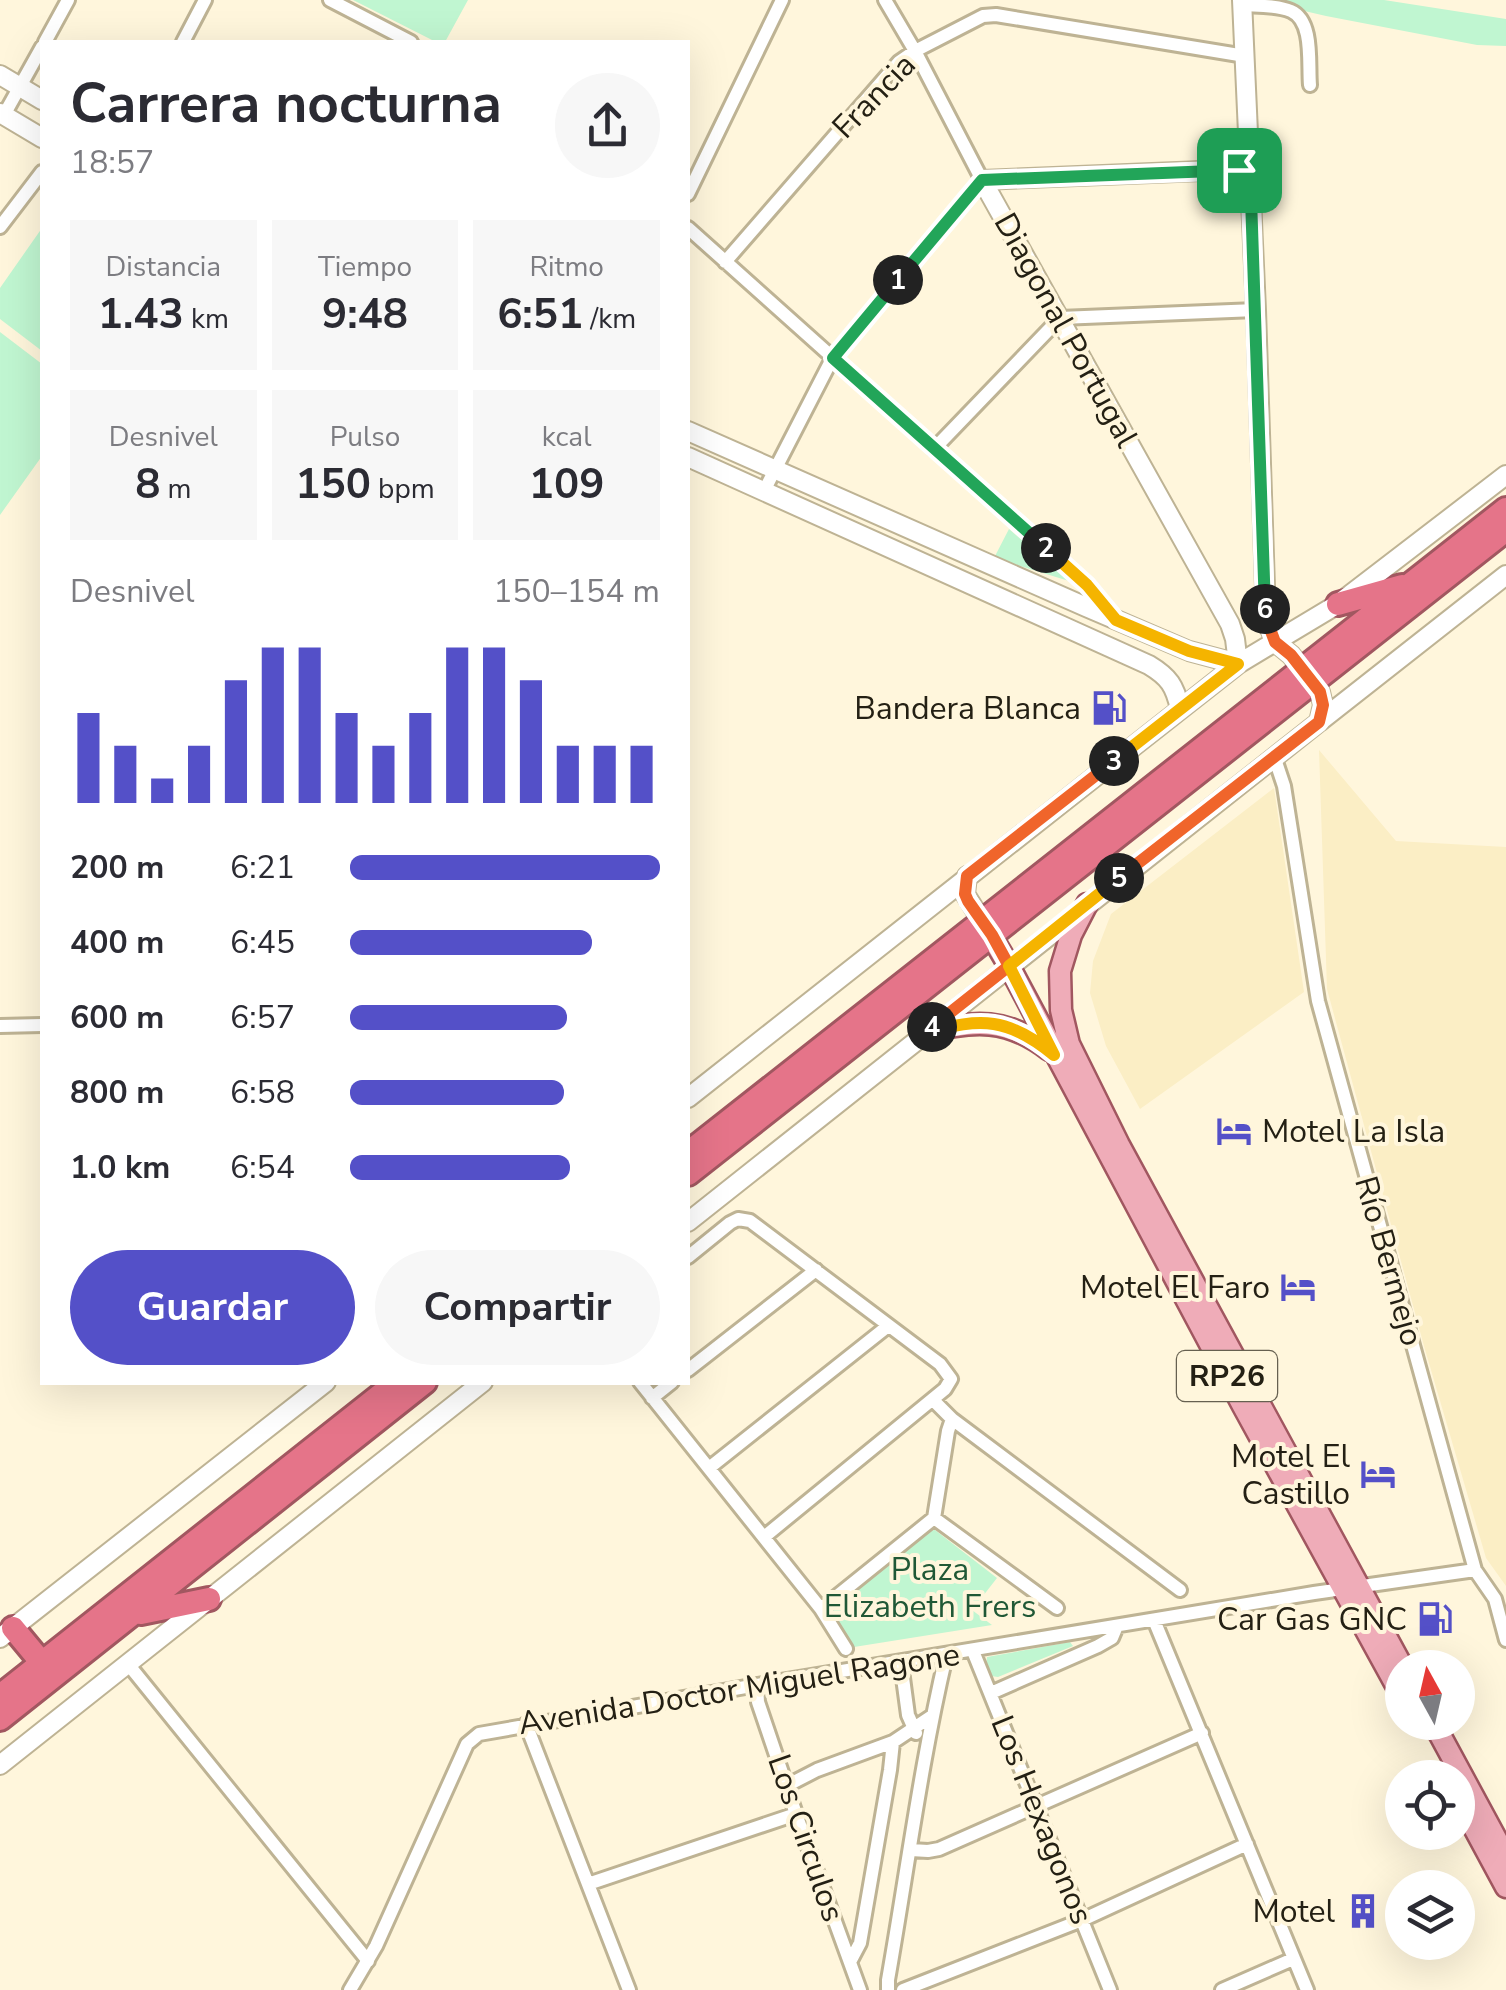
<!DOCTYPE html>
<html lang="es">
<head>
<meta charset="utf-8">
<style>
  body { margin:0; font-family:"Nunito Sans",sans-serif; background:#f7f7f7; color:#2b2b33; height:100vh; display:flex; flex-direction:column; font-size:38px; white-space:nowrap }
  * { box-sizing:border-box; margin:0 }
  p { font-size:32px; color:#7c7c81 }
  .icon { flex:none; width:55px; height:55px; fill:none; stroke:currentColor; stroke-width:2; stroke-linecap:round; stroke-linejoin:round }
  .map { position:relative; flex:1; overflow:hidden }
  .drawer { position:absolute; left:40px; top:40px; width:650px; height:1345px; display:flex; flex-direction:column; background:#fff; border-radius:0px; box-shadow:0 10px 40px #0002 }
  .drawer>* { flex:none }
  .needle { width:65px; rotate:352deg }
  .buttons { position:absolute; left:1385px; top:1650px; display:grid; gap:20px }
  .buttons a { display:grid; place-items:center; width:90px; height:90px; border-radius:50%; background:#fff; box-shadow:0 10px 40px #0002; font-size:50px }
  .pin { position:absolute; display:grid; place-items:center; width:85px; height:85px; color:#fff; margin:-42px; border-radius:20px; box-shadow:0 5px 15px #0006 }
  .km { position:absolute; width:50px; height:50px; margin:-25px; border-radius:50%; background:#222; color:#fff; font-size:28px; line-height:50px; text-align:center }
  .round { display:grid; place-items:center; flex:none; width:105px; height:105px; border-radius:52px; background:#f7f7f7 }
  .overview { display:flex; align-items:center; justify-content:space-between; height:170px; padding:0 30px }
  h1 { font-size:55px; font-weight:700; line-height:75px }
  .figures { display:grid; grid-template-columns:repeat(3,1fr); gap:15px; height:170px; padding:10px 30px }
  .figures div { display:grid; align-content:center; border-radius:0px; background:#f7f7f7; text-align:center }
  .figures b { font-size:42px; font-weight:700 }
  .figures small { font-size:28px; font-weight:400 }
  .figures p { font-size:28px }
  .chart { height:280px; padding:20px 30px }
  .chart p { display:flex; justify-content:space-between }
  .chart svg { width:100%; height:180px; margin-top:10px; stroke:#5450c8; stroke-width:6 }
  .button { display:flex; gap:20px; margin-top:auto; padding:20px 30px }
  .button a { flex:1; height:115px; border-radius:60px; background:#5450c8; color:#fff; font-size:40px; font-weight:700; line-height:115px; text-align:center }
  .button a+a { background:#f7f7f7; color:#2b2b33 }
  ul { padding:0 30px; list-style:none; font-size:32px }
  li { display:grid; grid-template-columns:160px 120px 1fr; align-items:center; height:75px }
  li i { height:25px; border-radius:12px; background:#5450c8 }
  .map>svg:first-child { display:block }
  .built { fill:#fbeec5 }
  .green { fill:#c0f6d1 }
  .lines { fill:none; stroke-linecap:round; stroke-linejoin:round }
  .street-casing { stroke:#beb394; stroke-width:18 }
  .secondary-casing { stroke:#beb394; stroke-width:22 }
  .primary-casing { stroke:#a15760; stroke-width:25 }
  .highway-casing { stroke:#a15760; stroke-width:28 }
  .street { stroke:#fff; stroke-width:12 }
  .secondary { stroke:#fff; stroke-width:18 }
  .primary { stroke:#efacb8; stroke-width:20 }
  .highway { stroke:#e57489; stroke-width:22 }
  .split-1-casing { stroke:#fff; stroke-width:20 }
  .split-2-casing { stroke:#fff; stroke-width:20 }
  .split-3-casing { stroke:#fff; stroke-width:20 }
  .split-4-casing { stroke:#fff; stroke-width:20 }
  .split-5-casing { stroke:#fff; stroke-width:20 }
  .split-6-casing { stroke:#fff; stroke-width:20 }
  .split-7-casing { stroke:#fff; stroke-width:20 }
  .split-1 { stroke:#22a559; stroke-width:12 }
  .split-2 { stroke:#22a559; stroke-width:12 }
  .split-3 { stroke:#f5b400; stroke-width:12 }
  .split-4 { stroke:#f0652b; stroke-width:12 }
  .split-5 { stroke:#f5b400; stroke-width:12 }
  .split-6 { stroke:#f0652b; stroke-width:12 }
  .split-7 { stroke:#22a559; stroke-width:12 }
  .labels { text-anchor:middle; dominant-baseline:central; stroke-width:8; stroke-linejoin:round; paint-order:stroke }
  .shield { fill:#fff6dc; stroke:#666050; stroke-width:2.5 }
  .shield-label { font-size:30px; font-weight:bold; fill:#242014 }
  .street-label { font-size:32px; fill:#242014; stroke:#fff6dc }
  .poi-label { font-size:32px; fill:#242014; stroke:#fff6dc; text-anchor:end }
  .park-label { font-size:32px; fill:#205836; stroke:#fff6dc }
</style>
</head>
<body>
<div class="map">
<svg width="1506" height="1990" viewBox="0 0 1506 1990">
  <rect width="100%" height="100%" fill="#fff6dc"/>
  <!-- built -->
  <path class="built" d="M1319 750 1396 841 1506 847V1586L1486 1558 1424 1346 1327 989Z
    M1274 788 1304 992 1140 1109 1106 1046 1090 993 1093 961 1111 914Z"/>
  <!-- green -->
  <path class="green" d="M353 0H468L445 42H436Z
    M1257 0H1384L1506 19V46L1477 45 1326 16Z
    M42 228V351L0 319V288Z
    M0 332 42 364V456L0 515Z
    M1009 529 1069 581 994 558Z
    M935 1530 997 1578 972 1610 992 1625 854 1647 829 1607 926 1531Z
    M1070 1642 1073 1646 998 1677 991 1676 986 1664 987 1657Z"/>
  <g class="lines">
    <defs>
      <path id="street" d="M330 0 411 42
        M1243 5C1257 6 1277 5 1291 11 1314 21 1308 64 1310 85
        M45 42 68 0
        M183 42 205 0
        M4 115 42 47
        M688 194 782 0
        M0 227 42 172
        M688 228 1087 585 1114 617
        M725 262 899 62 915 51 983 16 996 15 1245 56
        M934 449 1060 318 1256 310
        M764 491 833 357 982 180 915 51 885 0
        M1274 756 1284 786 1318 1001 1475 1570 1495 1599 1506 1640
        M0 1026 42 1025
        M688 1257 730 1223 738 1219 750 1221 940 1364 951 1379 945 1389 764 1537
        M688 1370 816 1270
        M640 1382 821 1609 846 1649
        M652 1398 672 1382
        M933 1400 952 1419 1180 1590
        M709 1468 888 1326
        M934 1518 1057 1608
        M821 1609 934 1518 948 1431 952 1419
        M1154 1620 1307 1990
        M973 1651 1110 1990
        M901 1663 908 1715 916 1733
        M128 1664 368 1961
        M757 1685 758 1702 796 1814 860 1990
        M991 1693 1098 1646 1112 1638 1117 1626
        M526 1724 629 1990
        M788 1785 817 1770 893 1742 932 1716
        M911 1850 928 1851 939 1849 1202 1733
        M588 1884 796 1814
        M850 1962 860 1943 890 1770 893 1742
        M350 1990 376 1946 467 1744 479 1734 757 1685 1314 1593 1475 1570
        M888 1990V1980C907 1872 921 1762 946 1656
        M903 1990 1082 1920 1247 1844
        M1222 1990 1293 1959"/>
      <path id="secondary" d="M0 75 42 100
        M0 113 42 138
        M688 431 1086 607 1189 651 1238 664
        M688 457 1149 665C1169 677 1175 686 1180 709
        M1238 664 1235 639 1230 624 982 180 1251 169
        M1319 722 1506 575
        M967 876 965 894 982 921
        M688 1098 1238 664 1338 604 1506 475
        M688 1222 1319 722 1323 705 1320 692 1291 655 1275 642 1266 618 1256 310 1242 0
        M0 1638 326 1382
        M0 1765 483 1382"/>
      <path id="primary" d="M1087 904 1071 935 1060 971 1061 1010 1069 1044 1119 1145 1403 1668
        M983 922 1009 966 1243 1406 1402 1696
        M925 1032C974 1020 1008 1018 1049 1050
        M1433 1722 1506 1857
        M1465 1811 1506 1887"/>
      <path id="highway" d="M1338 604 1402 586
        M688 1153 1506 509
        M688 1174 1506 530
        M141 1613 209 1599
        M13 1628 42 1663
        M0 1696 397 1382
        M0 1719 425 1382"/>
    </defs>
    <!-- street casing -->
    <use href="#street" class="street-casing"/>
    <!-- secondary casing -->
    <use href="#secondary" class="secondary-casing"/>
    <!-- primary casing -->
    <use href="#primary" class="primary-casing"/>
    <!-- highway casing -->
    <use href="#highway" class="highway-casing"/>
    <!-- street -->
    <use href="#street" class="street"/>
    <!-- secondary -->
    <use href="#secondary" class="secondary"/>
    <!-- primary -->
    <use href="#primary" class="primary"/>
    <!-- highway -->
    <use href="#highway" class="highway"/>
  </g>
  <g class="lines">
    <defs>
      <path id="split-1" d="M898 280 982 180 1239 170"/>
      <path id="split-2" d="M898 280 833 358 1046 548"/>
      <path id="split-3" d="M1046 548 1087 585 1116 620 1189 651 1238 664 1114 761"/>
      <path id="split-4" d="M932 1027 1009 966 992 935 968 901 965 894 967 876 1114 761"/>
      <path id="split-5" d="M932 1027 926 1032C982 1018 1008 1017 1054 1055L1009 966 1119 878"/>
      <path id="split-6" d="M1119 878 1319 722 1323 705 1320 692 1291 655 1275 642 1266 618 1265 609"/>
      <path id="split-7" d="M1239 170 1250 169 1265 609"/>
    </defs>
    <!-- split-1 casing -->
    <use href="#split-1" class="split-1-casing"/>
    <!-- split-2 casing -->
    <use href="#split-2" class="split-2-casing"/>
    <!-- split-3 casing -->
    <use href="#split-3" class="split-3-casing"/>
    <!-- split-4 casing -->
    <use href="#split-4" class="split-4-casing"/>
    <!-- split-5 casing -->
    <use href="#split-5" class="split-5-casing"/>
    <!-- split-6 casing -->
    <use href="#split-6" class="split-6-casing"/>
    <!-- split-7 casing -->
    <use href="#split-7" class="split-7-casing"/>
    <!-- split-1 -->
    <use href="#split-1" class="split-1"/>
    <!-- split-2 -->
    <use href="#split-2" class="split-2"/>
    <!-- split-3 -->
    <use href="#split-3" class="split-3"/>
    <!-- split-4 -->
    <use href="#split-4" class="split-4"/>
    <!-- split-5 -->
    <use href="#split-5" class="split-5"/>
    <!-- split-6 -->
    <use href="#split-6" class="split-6"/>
    <!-- split-7 -->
    <use href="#split-7" class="split-7"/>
  </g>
  <!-- icons -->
  <defs>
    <symbol id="fuel-bare" viewBox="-9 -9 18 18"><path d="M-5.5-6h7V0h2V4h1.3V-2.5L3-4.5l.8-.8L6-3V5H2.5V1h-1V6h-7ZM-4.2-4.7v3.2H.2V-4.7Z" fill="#5450c8" stroke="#fff6dc" stroke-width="2.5" paint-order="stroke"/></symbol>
    <symbol id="hotel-bare" viewBox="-9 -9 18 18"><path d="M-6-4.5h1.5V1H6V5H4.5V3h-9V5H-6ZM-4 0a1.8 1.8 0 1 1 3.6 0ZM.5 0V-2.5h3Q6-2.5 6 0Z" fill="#5450c8" stroke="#fff6dc" stroke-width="2.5" paint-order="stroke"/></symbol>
    <symbol id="building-bare" viewBox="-9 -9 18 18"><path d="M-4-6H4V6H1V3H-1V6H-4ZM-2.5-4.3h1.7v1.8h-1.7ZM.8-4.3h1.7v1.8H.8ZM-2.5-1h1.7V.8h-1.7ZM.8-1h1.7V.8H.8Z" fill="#5450c8" stroke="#fff6dc" stroke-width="2.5" paint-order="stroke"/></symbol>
  </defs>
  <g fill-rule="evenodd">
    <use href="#fuel-bare" x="1084" y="683" width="50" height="50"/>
    <use href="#hotel-bare" x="1209" y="1106" width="50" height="50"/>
    <use href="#hotel-bare" x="1273" y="1262" width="50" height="50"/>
    <use href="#hotel-bare" x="1353" y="1449" width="50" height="50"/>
    <use href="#fuel-bare" x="1410" y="1594" width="50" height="50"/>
    <use href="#building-bare" x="1338" y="1886" width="50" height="50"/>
  </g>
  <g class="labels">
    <!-- shield labels -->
    <rect class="shield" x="1177" y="1351" width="100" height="50" rx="8"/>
    <g class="shield-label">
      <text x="1227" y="1376">RP26</text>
    </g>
    <!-- street labels -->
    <g class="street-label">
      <text transform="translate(874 96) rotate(-46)">Francia</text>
      <text transform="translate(1066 330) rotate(61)">Diagonal Portugal</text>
      <text transform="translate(1389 1261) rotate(74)">Río Bermejo</text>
      <text transform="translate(739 1689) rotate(-9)">Avenida Doctor Miguel Ragone</text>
      <text transform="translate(1042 1820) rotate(68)">Los Hexagonos</text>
      <text transform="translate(806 1838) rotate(71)">Los Circulos</text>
    </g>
    <!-- poi labels -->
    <g class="poi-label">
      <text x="1081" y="708">Bandera Blanca</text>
      <text x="1262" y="1131" text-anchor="start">Motel La Isla</text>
      <text x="1270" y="1287">Motel El Faro</text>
      <text x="1350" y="1456">Motel El<tspan x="1350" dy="37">Castillo</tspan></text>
      <text x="1407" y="1619">Car Gas GNC</text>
      <text x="1335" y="1911">Motel</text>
    </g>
    <!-- park labels -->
    <g class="park-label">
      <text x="930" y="1569">Plaza<tspan x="930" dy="37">Elizabeth Frers</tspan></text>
    </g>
  </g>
</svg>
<div class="buttons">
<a><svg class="needle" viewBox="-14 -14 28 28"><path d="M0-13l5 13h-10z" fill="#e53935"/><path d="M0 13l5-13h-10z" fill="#7c7c81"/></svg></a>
<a><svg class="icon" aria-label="locate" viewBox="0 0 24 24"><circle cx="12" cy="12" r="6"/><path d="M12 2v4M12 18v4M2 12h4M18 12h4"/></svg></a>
<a><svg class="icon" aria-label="layers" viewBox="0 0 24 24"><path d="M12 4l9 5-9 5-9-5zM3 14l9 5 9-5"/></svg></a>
</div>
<div class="pin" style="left:1239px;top:170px;background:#1e9e55"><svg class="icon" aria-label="arrive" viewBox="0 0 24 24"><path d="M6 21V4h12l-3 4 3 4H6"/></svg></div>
<b class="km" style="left:898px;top:280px">1</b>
<b class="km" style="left:1046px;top:548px">2</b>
<b class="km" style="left:1114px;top:761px">3</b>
<b class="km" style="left:932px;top:1027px">4</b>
<b class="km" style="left:1119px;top:878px">5</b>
<b class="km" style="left:1265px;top:609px">6</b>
<section class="drawer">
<div class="overview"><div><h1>Carrera nocturna</h1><p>18:57</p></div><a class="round"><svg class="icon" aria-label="share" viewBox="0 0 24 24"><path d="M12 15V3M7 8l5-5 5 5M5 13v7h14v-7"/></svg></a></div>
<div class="figures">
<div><p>Distancia</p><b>1.43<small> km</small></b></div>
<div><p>Tiempo</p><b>9:48</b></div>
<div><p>Ritmo</p><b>6:51<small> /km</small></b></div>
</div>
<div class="figures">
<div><p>Desnivel</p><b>8<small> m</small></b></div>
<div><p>Pulso</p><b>150<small> bpm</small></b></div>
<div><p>kcal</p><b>109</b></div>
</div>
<div class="chart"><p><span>Desnivel</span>150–154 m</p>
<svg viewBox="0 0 160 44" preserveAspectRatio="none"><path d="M5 44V22M15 44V30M25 44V38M35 44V30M45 44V14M55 44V6M65 44V6M75 44V22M85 44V30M95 44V22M105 44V6M115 44V6M125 44V14M135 44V30M145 44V30M155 44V30"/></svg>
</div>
<ul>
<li><b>200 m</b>6:21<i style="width:100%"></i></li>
<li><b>400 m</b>6:45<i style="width:78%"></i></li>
<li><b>600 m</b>6:57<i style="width:70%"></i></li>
<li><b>800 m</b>6:58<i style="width:69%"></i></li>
<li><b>1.0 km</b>6:54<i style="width:71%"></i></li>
</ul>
<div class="button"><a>Guardar</a><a>Compartir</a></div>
</section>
</div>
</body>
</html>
